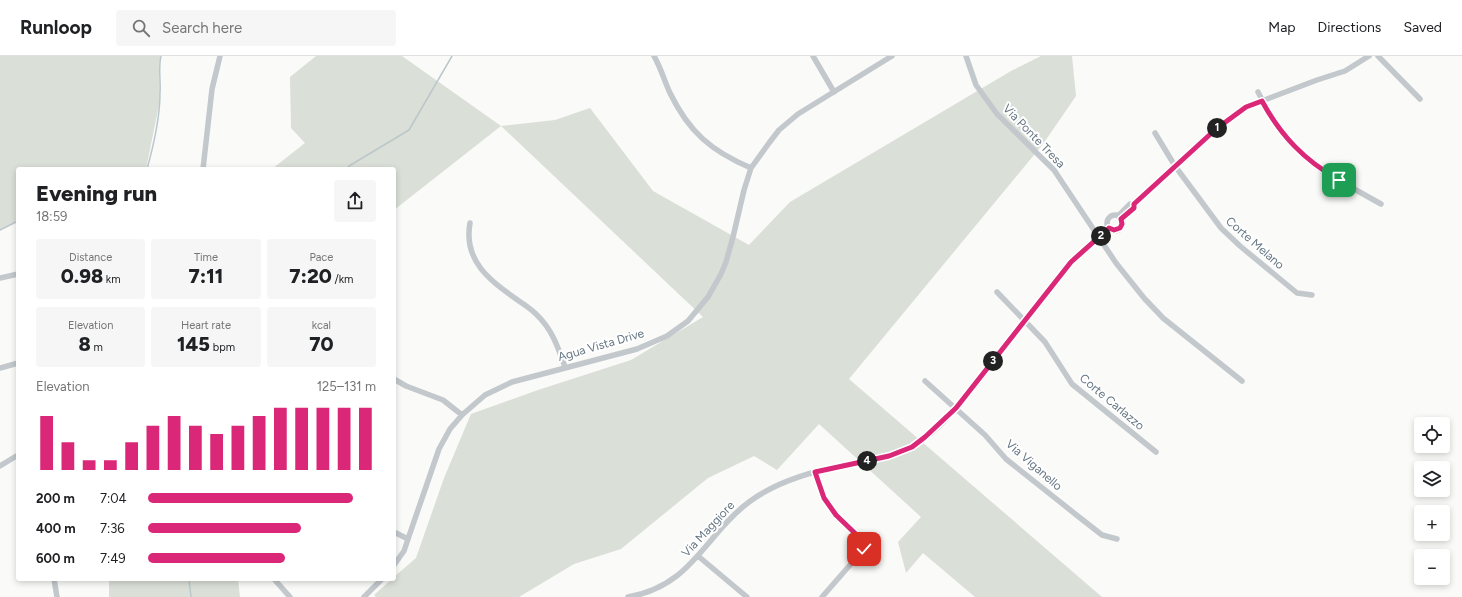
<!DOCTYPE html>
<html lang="en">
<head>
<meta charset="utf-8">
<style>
  body { margin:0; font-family:Figtree,sans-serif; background:#f6f6f6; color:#202124; height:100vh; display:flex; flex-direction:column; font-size:15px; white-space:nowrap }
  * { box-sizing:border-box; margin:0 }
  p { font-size:13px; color:#757577 }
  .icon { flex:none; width:22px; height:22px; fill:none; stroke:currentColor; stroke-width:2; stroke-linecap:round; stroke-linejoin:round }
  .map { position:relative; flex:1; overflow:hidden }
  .drawer { position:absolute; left:16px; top:111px; width:380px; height:414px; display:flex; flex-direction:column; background:#fff; border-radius:4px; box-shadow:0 2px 6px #0003 }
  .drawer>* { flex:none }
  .fabs { position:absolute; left:1414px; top:361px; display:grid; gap:8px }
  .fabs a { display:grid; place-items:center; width:36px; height:36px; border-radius:4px; background:#fff; box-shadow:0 2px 6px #0003; font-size:20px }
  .pin { position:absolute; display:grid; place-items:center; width:34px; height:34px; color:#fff; margin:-17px; border-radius:8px; box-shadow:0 2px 6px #0006 }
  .km { position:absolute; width:20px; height:20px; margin:-10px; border-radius:50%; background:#222; color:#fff; font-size:11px; line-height:20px; text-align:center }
  .round { display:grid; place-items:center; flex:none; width:42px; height:42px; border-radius:4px; background:#f6f6f6 }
  .summary { display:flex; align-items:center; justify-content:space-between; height:68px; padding:0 20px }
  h1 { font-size:22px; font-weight:800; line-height:30px }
  .figures { display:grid; grid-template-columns:repeat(3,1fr); gap:6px; height:68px; padding:4px 20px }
  .figures div { display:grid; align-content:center; border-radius:4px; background:#f6f6f6; text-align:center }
  .figures b { font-size:20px; font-weight:800 }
  .figures small { font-size:11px; font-weight:400 }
  .figures p { font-size:11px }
  .chart { height:112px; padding:8px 20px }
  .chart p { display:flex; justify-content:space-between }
  .chart svg { width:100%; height:72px; margin-top:4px; stroke:#db2777; stroke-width:6 }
  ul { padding:0 20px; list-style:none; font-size:13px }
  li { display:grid; grid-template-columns:64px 48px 1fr; align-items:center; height:30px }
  li i { height:10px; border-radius:5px; background:#db2777 }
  header { display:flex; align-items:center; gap:24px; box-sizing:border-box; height:56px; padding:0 20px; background:#fff; border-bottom:1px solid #e0e0e0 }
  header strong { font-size:19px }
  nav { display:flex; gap:22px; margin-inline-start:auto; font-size:14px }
  .search { width:280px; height:36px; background:#f6f6f6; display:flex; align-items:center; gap:10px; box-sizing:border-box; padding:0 14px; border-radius:4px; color:#757577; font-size:15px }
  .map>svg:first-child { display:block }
  .green { fill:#dadfd7 }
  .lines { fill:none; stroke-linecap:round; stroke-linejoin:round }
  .stream { stroke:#bbc7cb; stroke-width:1.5 }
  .minor { stroke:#c3c8cc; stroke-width:5.5 }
  .route-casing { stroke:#fff; stroke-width:8 }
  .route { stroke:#db2777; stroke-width:5 }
  .labels { text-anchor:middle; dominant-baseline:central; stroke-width:4; stroke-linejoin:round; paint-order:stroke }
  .street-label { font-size:12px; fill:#657683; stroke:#fff }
</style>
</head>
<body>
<header>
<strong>Runloop</strong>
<div class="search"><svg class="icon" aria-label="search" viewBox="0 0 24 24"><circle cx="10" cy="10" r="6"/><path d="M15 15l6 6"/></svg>Search here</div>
<nav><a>Map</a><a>Directions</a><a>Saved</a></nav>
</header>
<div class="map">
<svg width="1462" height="541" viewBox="0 0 1462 541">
  <rect width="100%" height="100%" fill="#fafaf8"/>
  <!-- green -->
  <path class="green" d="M0 0H161L159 9 160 44 146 113H18V165L0 174Z
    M316 0H402L501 70 555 64 590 52 653 135 749 189 790 146 1011 15 1041 0H1072L1076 40 1043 88 849 323 1102 541H975L923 497 906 517 898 486 921 461 819 368 777 414 754 400 708 422 621 493 574 508 519 541H376L374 539 392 523H394V521L416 502 444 422 471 358 538 334 631 304 703 261 501 70 394 154V113H272L305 87 291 72 290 21Z
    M109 523H238L240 541H109Z"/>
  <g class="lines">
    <!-- stream -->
    <path class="stream" d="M147 113C154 88 160 63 160 37 161 24 158 13 161 0
      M347 113 349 110 409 74 452 0
      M0 174 18 165
      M189 523 191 541"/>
    <!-- minor -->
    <path class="minor" d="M654 0C661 12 664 24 670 37 689 76 711 95 751 112
      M813 0 834 36
      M966 0 976 29 997 58 1054 114 1116 207 1144 242 1163 262 1242 325
      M1378 0 1420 43
      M1258 36 1273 64 1290 87 1304 100 1322 115 1381 148
      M1155 77 1175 110 1221 172 1240 190 1297 237 1312 239
      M203 113 212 33 220 0
      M1134 148 1216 73 1246 51 1317 24 1345 15 1369 0
      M1107 167a8 8 0 1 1 16 0a8 8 0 1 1-16 0Z
      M1118 160 1130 148H1134V151L1121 163
      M470 167C463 206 491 225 519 245 525 249 531 253 536 258 552 273 558 291 565 311
      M0 222 18 218
      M997 236 1045 286 1072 328 1156 396
      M0 312 18 307
      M394 323 406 330 443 344 462 359
      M925 325 985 379 1006 403 1079 461 1102 479 1117 483
      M0 410 18 399
      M815 416 824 442 836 459 863 485 864 493 822 541
      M394 476 408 483
      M698 500 747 541
      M394 509 404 495 408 483 439 393 450 373 462 359 485 339 512 326 637 293 667 280 688 265 708 241 721 218 726 206 733 181 744 134 751 112 769 87 779 74 798 58 892 0
      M54 523 57 541
      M274 523 290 541
      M364 541 382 523
      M628 541C692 530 704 480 749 446 776 426 809 416 842 410 866 405 890 403 912 391 944 372 967 339 990 309 1016 276 1043 241 1070 208 1081 194 1097 185 1109 172"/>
  </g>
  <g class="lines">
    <defs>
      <path id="route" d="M864 493 863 485 836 459 824 442 815 416 889 400 912 391 925 381 956 352 1071 206 1109 172 1114 174 1120 172 1122 168 1121 163 1134 152V148L1216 73 1246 51 1262 45C1281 80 1304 104 1339 124"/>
    </defs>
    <!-- route casing -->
    <use href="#route" class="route-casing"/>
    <!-- route -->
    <use href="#route" class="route"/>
  </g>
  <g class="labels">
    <!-- street labels -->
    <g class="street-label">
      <text transform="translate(1034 80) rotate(46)">Via Ponte Tresa</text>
      <text transform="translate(1255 187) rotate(41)">Corte Melano</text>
      <text transform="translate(601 289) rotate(-16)">Agua Vista Drive</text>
      <text transform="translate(1112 346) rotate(40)">Corte Carlazzo</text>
      <text transform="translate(1034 409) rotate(41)">Via Viganello</text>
      <text transform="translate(708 473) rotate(-47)">Via Maggiore</text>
    </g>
  </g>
</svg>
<div class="fabs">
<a><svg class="icon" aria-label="locate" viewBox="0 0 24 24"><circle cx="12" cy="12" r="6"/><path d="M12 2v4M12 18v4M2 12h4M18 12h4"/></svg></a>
<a><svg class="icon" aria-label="layers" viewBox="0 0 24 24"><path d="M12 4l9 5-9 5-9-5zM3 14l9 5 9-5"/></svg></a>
<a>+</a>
<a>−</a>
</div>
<div class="pin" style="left:1339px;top:124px;background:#1e9e55"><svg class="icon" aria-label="arrive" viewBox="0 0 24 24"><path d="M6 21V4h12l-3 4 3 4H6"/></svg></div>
<div class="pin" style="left:864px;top:493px;background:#d93025"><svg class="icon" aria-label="check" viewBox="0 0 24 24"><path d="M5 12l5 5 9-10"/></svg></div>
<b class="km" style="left:1217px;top:72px">1</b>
<b class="km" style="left:1101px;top:180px">2</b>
<b class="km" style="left:993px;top:305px">3</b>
<b class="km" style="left:867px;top:405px">4</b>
<section class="drawer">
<div class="summary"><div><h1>Evening run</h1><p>18:59</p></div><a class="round"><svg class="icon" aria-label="share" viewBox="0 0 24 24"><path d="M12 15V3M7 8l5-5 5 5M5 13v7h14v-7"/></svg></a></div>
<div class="figures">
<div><p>Distance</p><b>0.98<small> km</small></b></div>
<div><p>Time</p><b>7:11</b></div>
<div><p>Pace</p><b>7:20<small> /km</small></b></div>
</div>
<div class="figures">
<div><p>Elevation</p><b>8<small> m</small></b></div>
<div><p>Heart rate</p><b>145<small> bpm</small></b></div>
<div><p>kcal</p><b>70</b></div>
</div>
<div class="chart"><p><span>Elevation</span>125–131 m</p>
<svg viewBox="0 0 160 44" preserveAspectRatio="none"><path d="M5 44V11M15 44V27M25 44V38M35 44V38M45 44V27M55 44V17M65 44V11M75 44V17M85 44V22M95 44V17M105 44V11M115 44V6M125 44V6M135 44V6M145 44V6M155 44V6"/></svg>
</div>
<ul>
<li><b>200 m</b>7:04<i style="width:90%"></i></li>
<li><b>400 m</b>7:36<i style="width:67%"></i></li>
<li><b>600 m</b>7:49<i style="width:60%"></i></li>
</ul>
</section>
</div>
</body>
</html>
